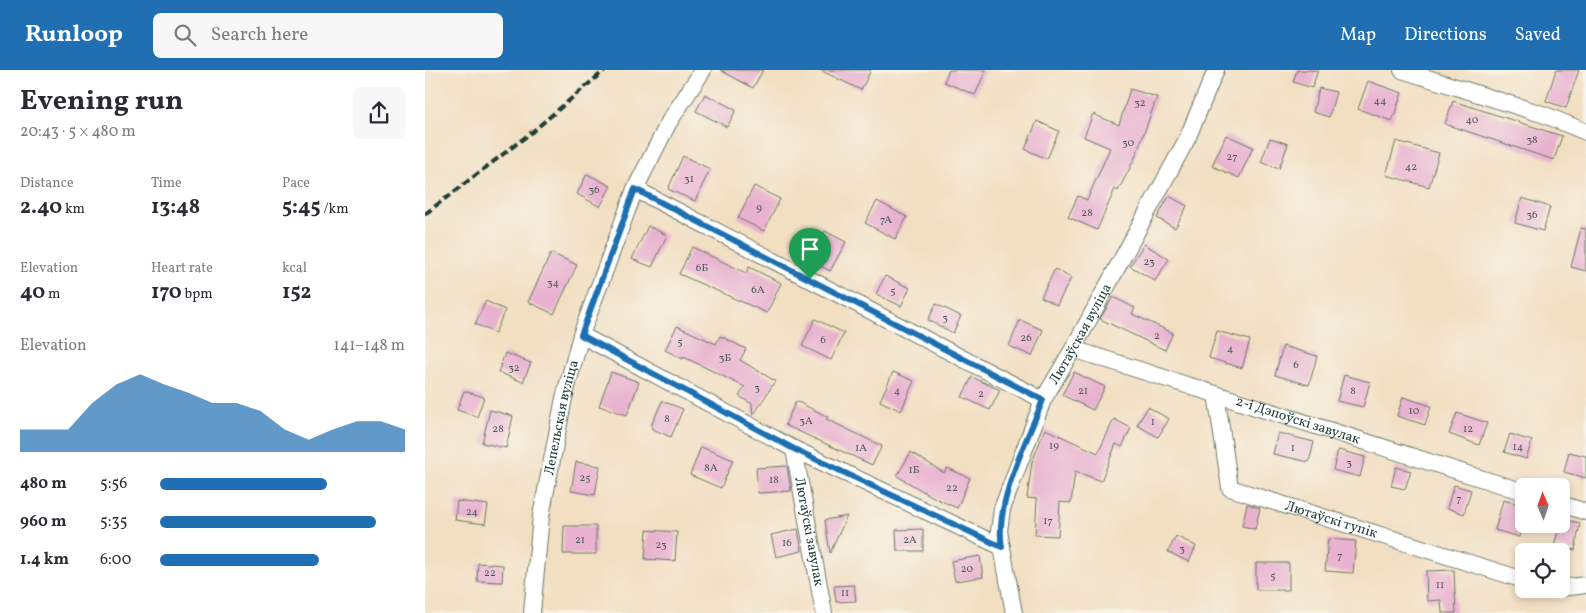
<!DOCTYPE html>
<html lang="en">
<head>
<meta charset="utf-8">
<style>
  body { margin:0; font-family:Vollkorn,serif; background:#f7f7f7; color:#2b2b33; height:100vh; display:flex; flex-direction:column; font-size:19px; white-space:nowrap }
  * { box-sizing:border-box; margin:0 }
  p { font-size:16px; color:#7c7c81 }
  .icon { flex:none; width:28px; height:28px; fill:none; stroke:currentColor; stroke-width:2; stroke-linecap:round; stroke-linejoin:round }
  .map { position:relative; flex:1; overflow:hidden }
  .side { display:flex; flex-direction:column; background:#fff; width:425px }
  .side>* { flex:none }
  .needle { width:32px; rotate:358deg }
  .fabs { position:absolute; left:1090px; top:408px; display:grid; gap:10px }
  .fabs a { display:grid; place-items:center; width:55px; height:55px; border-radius:8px; background:#fff; box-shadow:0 2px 8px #0003; font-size:25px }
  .pin { position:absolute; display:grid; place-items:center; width:42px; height:42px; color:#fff; margin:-51px -21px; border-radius:50% 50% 50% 0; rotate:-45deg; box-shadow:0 0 5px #0007 }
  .pin .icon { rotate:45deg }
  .round { display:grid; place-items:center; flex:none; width:52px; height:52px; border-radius:8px; background:#f7f7f7 }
  .overview { display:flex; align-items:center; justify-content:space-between; height:85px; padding:0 20px }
  h1 { font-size:28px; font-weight:700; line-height:38px }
  .figures { display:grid; grid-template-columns:repeat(3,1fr); gap:8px; height:85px; padding:5px 20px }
  .figures div { display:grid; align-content:center }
  .figures b { font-size:21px; font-weight:700 }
  .figures small { font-size:14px; font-weight:400 }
  .figures p { font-size:14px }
  .chart { height:140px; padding:10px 20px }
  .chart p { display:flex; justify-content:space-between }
  .chart svg { width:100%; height:90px; margin-top:5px; fill:#1f6fb2; opacity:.7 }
  ul { padding:0 20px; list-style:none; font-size:16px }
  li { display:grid; grid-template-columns:80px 60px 1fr; align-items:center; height:38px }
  li i { height:12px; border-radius:6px; background:#1f6fb2 }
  header { display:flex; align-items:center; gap:30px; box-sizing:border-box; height:70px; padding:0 25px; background:#1f6fb2; color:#fff }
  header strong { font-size:24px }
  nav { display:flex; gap:28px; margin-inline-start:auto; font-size:18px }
  .search { width:350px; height:45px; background:#f7f7f7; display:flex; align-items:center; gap:12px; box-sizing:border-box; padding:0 18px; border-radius:8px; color:#7c7c81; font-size:19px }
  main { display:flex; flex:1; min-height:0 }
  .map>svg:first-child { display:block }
  .building { fill:#e8b1cf }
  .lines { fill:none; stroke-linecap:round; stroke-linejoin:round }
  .street-casing { stroke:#697666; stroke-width:18 }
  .street { stroke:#fff; stroke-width:16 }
  .rail { stroke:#1f3d34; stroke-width:4; stroke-dasharray:8 4; stroke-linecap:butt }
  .route-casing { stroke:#fff; stroke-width:10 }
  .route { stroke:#1f6fb2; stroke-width:6 }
  .labels { text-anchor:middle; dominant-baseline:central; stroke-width:4; stroke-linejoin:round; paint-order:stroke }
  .number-label { font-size:11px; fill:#515a5b }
  .street-label { font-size:14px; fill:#1f3d34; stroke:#f7f3e8 }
</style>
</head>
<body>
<header>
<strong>Runloop</strong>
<div class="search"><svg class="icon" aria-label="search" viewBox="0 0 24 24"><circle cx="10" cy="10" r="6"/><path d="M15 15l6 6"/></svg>Search here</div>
<nav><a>Map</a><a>Directions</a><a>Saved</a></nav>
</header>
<main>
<section class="side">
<div class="overview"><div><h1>Evening run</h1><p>20:43 · 5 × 480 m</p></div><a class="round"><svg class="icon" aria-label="share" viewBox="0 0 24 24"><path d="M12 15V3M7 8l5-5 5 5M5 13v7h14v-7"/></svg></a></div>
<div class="figures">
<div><p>Distance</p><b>2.40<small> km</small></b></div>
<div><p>Time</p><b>13:48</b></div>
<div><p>Pace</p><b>5:45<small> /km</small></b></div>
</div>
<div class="figures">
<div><p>Elevation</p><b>40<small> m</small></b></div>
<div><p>Heart rate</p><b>170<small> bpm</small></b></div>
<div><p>kcal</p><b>152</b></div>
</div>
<div class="chart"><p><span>Elevation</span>141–148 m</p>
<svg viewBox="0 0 160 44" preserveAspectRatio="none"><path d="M0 44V33L10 33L20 33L30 20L40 11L50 6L60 11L70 15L80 20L90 20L100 24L110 33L120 38L130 33L140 29L150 29L160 33V44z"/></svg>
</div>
<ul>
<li><b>480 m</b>5:56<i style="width:68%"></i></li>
<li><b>960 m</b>5:35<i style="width:88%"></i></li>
<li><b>1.4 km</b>6:00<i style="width:65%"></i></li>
</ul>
</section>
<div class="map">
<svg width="1161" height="543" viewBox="0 0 1161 543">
  <rect width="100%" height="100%" fill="#f7f3e8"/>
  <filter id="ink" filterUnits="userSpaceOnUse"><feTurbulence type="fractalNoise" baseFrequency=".02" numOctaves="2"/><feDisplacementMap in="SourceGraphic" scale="10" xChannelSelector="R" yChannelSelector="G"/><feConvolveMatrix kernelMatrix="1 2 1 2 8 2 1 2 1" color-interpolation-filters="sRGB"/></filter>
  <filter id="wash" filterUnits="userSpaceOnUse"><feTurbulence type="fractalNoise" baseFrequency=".0096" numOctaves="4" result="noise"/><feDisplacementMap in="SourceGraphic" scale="20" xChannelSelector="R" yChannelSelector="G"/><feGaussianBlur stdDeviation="1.12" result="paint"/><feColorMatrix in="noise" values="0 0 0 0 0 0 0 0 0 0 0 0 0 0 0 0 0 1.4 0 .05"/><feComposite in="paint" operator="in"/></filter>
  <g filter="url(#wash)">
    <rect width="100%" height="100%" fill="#f2dfc2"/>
    <g id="blocks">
      <!-- building -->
      <path class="building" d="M295 0H338L328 18Z
        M395 0H446L436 20Z
        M524 0H561L550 25 519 12Z
        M872 0H893L887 18 868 12Z
        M1131 0H1154L1141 38 1121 31Z
        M943 11 977 23 967 51 933 39Z
        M894 18 911 22 904 47 888 42Z
        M705 19 732 27 710 88 693 121 690 119 672 160 643 147 653 126 662 130 685 78 659 67 668 44 694 55Z
        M280 24 311 40 302 57 271 41Z
        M1028 31 1137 66 1129 90 1020 54Z
        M612 51 634 61 622 89 600 79Z
        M801 65 828 77 814 108 787 96Z
        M845 68 863 74 854 99 836 92Z
        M971 71 1014 83 1004 117 961 105Z
        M258 86 285 99 270 131 243 119Z
        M162 104 186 116 175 137 152 124Z
        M329 116 355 129 339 161 313 148Z
        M744 126 762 136 750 158 732 148Z
        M1097 128 1125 137 1118 161 1090 153Z
        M452 131 482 147 470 169 440 153Z
        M223 156 242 165 227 197 207 189Z
        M1156 158 1161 159V201L1146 197Z
        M400 161 421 172 405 201 385 190Z
        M719 174 744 189 730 211 705 196Z
        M267 177 321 203 324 197 356 213 342 243 254 204Z
        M126 183 152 195 129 244 103 232Z
        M630 199 646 208 632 235 616 227Z
        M460 206 485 218 476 236 451 224Z
        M688 227 710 238 707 244 748 263 740 280 675 249Z
        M61 231 80 240 70 263 50 254Z
        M511 234 536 246 528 263 503 250Z
        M390 249 419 263 406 290 377 276Z
        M595 250 618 260 607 286 584 276Z
        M252 256 291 274 295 266 321 279 315 290 350 311 328 346 327 334 314 326 320 317 259 287 258 289 240 280Z
        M792 261 825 270 817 298 784 288Z
        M858 276 892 286 884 315 850 305Z
        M80 283 106 293 98 312 73 302Z
        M186 302 214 312 202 345 174 336Z
        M468 302 489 311 476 341 455 331Z
        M649 302 680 317 668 340 637 325Z
        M919 305 945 312 938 337 912 331Z
        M547 307 575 320 565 340 537 327Z
        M39 321 59 327 52 347 32 340Z
        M978 327 1006 336 1000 355 972 346Z
        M237 331 258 339 246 367 227 359V354Z
        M371 331 403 347 401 349 457 376 447 395 360 355Z
        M723 337 744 349 733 367 712 355Z
        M65 340 88 346 81 378 57 373Z
        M1032 343 1062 353 1054 375 1024 364Z
        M689 349 706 358 697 377 691 374 676 411 650 401 646 433 635 432 633 466 610 465 612 429 602 428 607 392 620 359 673 383Z
        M853 363 889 372 884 392 848 384Z
        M1085 364 1107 371 1101 389 1079 382Z
        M276 377 308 390 296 418 265 405Z
        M913 380 940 387 935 407 908 400Z
        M486 382 519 403 522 398 545 408 532 438 510 428 472 406Z
        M1144 382 1161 386V408L1139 402Z
        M151 392 175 396 170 425 146 421Z
        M362 396 366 421 333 423 331 398Z
        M971 397 986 401 980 419 966 416Z
        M1029 415 1046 420 1039 444 1022 438Z
        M1078 430 1099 435V448L1094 467 1070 460Z
        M32 431 63 435 60 454 30 450Z
        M822 434 835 438 830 459 817 456Z
        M422 446 405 483 400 450Z
        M1136 449 1155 453 1150 480 1129 476Z
        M139 456H171V484H138Z
        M373 459 377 481 351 487 346 465Z
        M498 459V481H472L471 460Z
        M222 460 252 462 250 491 220 489Z
        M751 466 771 476 764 492 743 482Z
        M903 469 931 471 928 503 900 501Z
        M555 486 558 507 530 511 526 491Z
        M53 493 78 495 77 512 52 511Z
        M831 493H864V520H831Z
        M1029 500 1031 543H1017L1016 530 1002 531 1001 501Z
        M429 515 431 531 411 532 409 516Z"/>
    </g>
  </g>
  <g filter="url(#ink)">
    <use href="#blocks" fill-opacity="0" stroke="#697666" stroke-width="1"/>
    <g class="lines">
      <defs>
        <g id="street">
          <path d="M977 0 1120 45 1161 62"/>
          <path d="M210 119 618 330"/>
          <path d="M156 265 369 379 577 477"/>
          <path id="s1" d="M648 279 1099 422"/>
          <path id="s2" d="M791 324 805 418 1099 510"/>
          <path id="s3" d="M369 379 399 543"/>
          <path d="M1136 434 1161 442"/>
          <path d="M1128 519 1161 515"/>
          <path id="s4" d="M107 543 116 446 139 328 156 265 210 119 244 52 278 0"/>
          <path id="s5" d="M589 543 574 461 577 439 597 386 618 330 648 279 762 69 791 0"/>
        </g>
      </defs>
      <!-- street casing -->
      <use href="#street" class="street-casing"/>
      <!-- street -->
      <use href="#street" class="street"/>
      <!-- rail -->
      <path class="rail" d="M0 144 107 62 180 0"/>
    </g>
  </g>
  <g class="lines" filter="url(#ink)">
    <defs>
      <path id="route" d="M210 119 618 330C602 370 569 434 577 477L369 379 156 265Z"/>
    </defs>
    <!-- route casing -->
    <use href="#route" class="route-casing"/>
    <!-- route -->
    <use href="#route" class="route"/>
  </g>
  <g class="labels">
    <!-- number labels -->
    <g class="number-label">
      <text x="955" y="31">44</text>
      <text x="715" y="33">32</text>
      <text x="1047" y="50">40</text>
      <text x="1107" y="70">38</text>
      <text x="703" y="73">30</text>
      <text x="807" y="87">27</text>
      <text x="986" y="97">42</text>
      <text x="264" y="109">31</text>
      <text x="169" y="120">36</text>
      <text x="334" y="138">9</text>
      <text x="662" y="143">28</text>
      <text x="1107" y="145">36</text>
      <text x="461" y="150">7А</text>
      <text x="724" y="192">23</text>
      <text x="277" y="198">6Б</text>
      <text x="128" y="213">34</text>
      <text x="333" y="220">6А</text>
      <text x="468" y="221">5</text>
      <text x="520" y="248">3</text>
      <text x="732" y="266">2</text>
      <text x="601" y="268">26</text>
      <text x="398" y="270">6</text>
      <text x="255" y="272">5</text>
      <text x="805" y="279">4</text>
      <text x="300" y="288">3Б</text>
      <text x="871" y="295">6</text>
      <text x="89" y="298">32</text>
      <text x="332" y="318">3</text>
      <text x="472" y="321">4</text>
      <text x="658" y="321">21</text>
      <text x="928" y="321">8</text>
      <text x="556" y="324">2</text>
      <text x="989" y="341">10</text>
      <text x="242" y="349">8</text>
      <text x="381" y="351">3А</text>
      <text x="728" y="352">1</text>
      <text x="73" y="359">28</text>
      <text x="1043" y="359">12</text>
      <text x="629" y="376">19</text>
      <text x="1093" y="377">14</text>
      <text x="436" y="378">1А</text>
      <text x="868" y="378">1</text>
      <text x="924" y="393">3</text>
      <text x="286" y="398">8А</text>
      <text x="489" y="400">1Б</text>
      <text x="160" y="408">25</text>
      <text x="349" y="410">18</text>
      <text x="527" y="418">22</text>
      <text x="1034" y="429">7</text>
      <text x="47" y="442">24</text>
      <text x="623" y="451">17</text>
      <text x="155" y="470">21</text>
      <text x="485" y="470">2А</text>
      <text x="362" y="473">16</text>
      <text x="236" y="475">23</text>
      <text x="757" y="479">3</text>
      <text x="915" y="486">7</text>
      <text x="542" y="499">20</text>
      <text x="65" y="503">22</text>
      <text x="848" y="506">5</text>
      <text x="1015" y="515">11</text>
      <text x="420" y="523">11</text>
    </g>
    <!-- street labels -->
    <g class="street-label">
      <text stroke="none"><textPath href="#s5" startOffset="298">Лютаўская вуліца</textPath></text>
      <text stroke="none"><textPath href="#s4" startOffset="198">Лепельская вуліца</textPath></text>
      <text stroke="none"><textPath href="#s1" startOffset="236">2-і Дэпоўскі завулак</textPath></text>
      <text stroke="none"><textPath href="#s2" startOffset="201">Лютаўскі тупік</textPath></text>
      <text stroke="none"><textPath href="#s3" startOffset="84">Лютаўскі завулак</textPath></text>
    </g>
  </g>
</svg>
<div class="fabs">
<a><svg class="needle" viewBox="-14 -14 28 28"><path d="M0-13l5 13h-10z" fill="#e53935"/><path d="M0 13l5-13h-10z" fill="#7c7c81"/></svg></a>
<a><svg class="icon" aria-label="locate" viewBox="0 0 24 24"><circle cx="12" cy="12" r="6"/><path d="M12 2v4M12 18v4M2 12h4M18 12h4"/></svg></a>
</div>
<div class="pin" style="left:385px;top:209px;background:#1e9e55"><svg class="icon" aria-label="arrive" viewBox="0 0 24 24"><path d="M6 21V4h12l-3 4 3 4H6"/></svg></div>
</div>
</main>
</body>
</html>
